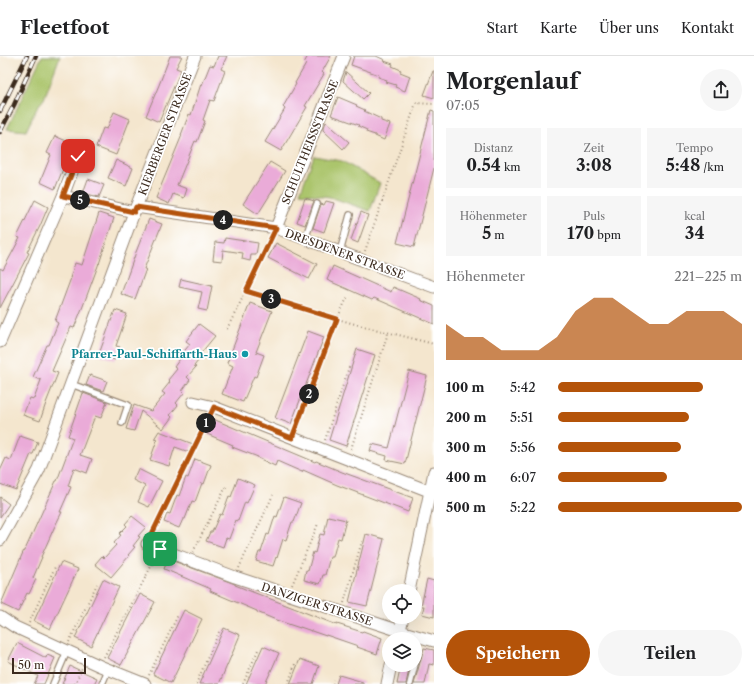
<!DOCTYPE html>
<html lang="de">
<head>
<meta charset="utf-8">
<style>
  body { margin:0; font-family:"Libre Caslon Text",serif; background:#f6f6f6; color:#202124; height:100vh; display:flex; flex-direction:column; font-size:15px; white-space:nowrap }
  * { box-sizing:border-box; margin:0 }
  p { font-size:13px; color:#757577 }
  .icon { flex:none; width:22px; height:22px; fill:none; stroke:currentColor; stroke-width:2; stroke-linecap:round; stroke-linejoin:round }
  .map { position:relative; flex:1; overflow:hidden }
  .side { display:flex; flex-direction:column; background:#fff; width:320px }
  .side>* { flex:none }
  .controls { position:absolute; left:382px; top:528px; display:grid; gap:8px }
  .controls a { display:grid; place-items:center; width:40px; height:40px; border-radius:50%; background:#fff; box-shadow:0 4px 16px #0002; font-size:20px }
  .scale { position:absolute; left:12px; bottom:10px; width:74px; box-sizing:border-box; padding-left:4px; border:2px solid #3b2a1e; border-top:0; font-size:11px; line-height:14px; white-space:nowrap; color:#3b2a1e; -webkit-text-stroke:3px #fff; paint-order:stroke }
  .pin { position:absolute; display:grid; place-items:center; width:34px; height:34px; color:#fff; margin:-17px; border-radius:8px; box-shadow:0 2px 6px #0006 }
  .km { position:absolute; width:20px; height:20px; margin:-10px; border-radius:50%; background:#222; color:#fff; font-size:11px; line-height:20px; text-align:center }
  .round { display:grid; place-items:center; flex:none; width:42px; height:42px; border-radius:21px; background:#f6f6f6 }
  .head { display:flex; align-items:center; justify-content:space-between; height:68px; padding:0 12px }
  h1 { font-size:22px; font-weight:700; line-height:30px }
  .stats { display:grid; grid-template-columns:repeat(3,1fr); gap:6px; height:68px; padding:4px 12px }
  .stats div { display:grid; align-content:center; border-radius:0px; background:#f6f6f6; text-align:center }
  .stats b { font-size:17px; font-weight:700 }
  .stats small { font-size:11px; font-weight:400 }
  .stats p { font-size:11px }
  .chart { height:112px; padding:8px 12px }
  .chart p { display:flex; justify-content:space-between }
  .chart svg { width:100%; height:72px; margin-top:4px; fill:#b45309; opacity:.7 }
  .cta { display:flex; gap:8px; margin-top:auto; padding:8px 12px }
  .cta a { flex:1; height:46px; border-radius:24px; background:#b45309; color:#fff; font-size:16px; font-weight:700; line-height:46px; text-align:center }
  .cta a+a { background:#f6f6f6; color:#202124 }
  ul { padding:0 12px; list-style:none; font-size:13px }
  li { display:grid; grid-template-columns:64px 48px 1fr; align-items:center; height:30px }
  li i { height:10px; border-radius:5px; background:#b45309 }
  header { display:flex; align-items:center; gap:24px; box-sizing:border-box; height:56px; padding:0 20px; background:#fff; border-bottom:1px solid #e0e0e0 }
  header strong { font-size:19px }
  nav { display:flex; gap:22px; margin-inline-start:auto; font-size:14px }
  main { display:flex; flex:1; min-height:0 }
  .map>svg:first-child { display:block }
  .green { fill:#abc56c; stroke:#737845 }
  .building { fill:#eaabd8 }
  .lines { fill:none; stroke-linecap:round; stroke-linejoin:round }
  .service-casing { stroke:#988876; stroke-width:8 }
  .minor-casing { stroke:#988876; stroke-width:13 }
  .path { stroke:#988876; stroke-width:2; stroke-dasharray:1 3; stroke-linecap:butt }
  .service { stroke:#fff; stroke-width:5.5 }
  .minor { stroke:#fff; stroke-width:11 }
  .rail-casing { stroke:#3b2a1e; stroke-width:4.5 }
  .rail { stroke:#fff; stroke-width:3; stroke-dasharray:9; stroke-linecap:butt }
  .route-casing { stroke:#fff; stroke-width:8 }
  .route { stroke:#b45309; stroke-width:5 }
  .culture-dot { fill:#0f9aa8; stroke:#fff; stroke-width:1.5 }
  .labels { text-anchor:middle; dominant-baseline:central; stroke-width:3.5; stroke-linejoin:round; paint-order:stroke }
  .street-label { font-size:11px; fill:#3b2a1e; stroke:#fff }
  .culture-label { font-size:11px; font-weight:bold; fill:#0d838f; stroke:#fff; text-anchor:end }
</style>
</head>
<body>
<header>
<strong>Fleetfoot</strong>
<nav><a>Start</a><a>Karte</a><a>Über uns</a><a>Kontakt</a></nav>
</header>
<main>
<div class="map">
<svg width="434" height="628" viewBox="0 0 434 628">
  <rect width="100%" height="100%" fill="#fff"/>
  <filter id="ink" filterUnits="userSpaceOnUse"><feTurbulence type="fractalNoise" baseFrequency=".025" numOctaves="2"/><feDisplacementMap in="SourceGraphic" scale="8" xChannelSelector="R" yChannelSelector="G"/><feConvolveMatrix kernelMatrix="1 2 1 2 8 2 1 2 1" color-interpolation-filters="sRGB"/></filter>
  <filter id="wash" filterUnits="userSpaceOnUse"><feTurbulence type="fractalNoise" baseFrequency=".012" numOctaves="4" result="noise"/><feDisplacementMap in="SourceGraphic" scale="16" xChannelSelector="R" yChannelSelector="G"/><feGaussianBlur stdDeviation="0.9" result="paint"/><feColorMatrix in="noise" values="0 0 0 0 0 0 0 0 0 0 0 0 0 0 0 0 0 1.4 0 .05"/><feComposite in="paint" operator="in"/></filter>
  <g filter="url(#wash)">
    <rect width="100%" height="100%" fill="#f4e6ce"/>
    <!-- green -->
    <path class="green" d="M42 0H60L44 43 38 50 26 75 7 73Z
      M314 100 342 105 380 127 370 155 330 141 300 137Z"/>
    <g id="blocks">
      <!-- building -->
      <path class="building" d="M170 0H182L176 12 181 14 159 66 146 60 159 29Z
        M218 0H227L221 13 225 15 214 45 210 44 203 64 205 65 197 86 195 85 177 129 187 133 184 142 173 138 169 148 156 142 182 79H181L189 58 191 59 201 28 202 29 210 9 214 10Z
        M308 0H331L322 16 324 18 305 50 307 51 281 95 265 86 285 53 283 51 296 28 295 27 306 8 304 7Z
        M354 0H376L385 4 384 5 393 8 392 10 401 14 400 16 410 20 405 35 395 31 396 29 386 26 387 24 378 21 379 19 351 9Z
        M433 15H434V42L424 39Z
        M346 16 369 37 363 43 343 25Z
        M338 41 357 49 356 50 365 54 364 55 381 63V65L390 68 384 84 375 80V79L366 76 367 74 358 70 359 69 331 59Z
        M431 54 434 55V112L414 191 397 187Z
        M114 56 130 63 116 99 96 91 103 72 107 73Z
        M326 66 349 86 343 93 323 74Z
        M55 80 73 88 55 133 40 126 51 99 47 97Z
        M116 104 133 112 126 130 108 122Z
        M270 106 285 115 258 158 243 148Z
        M88 123 104 129 99 141 83 137Z
        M305 142 314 145 305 169 297 166Z
        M35 144 48 151 40 170 27 196 29 197 0 252V212L3 214 20 182 17 181Z
        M326 145 334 147 324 176 313 172 321 148 324 149Z
        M361 156 368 159 358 187 351 184Z
        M99 157 114 162 99 208V207L83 250 74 272 71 271 52 315 58 317 46 347 40 365 23 359 30 342 34 343 41 324 33 321 47 289H49L58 267 55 265 71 222H70L75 207 82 209Z
        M149 163 162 168 144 213H146L135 243 121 238 136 196Z
        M225 182 258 187 256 199H251L250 205 242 203 243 197 223 194 222 205 213 204 215 186 224 187Z
        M276 187 317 208 309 223 268 202Z
        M333 210 391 236 393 231 421 243 420 244 434 250V268L374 242 372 244 327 224Z
        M181 223 212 230 207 255 198 253 202 236 179 231Z
        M250 247 272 255 256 296 264 299 256 321 254 320 243 346 222 338 233 310 227 307Z
        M115 254 127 258 116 290 120 291 115 304 99 298Z
        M199 268 215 280 201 297 203 299 194 310 196 311 187 321 190 324 182 335 184 337 176 347 178 349 170 359 172 361 163 373 141 355 134 375 126 373 134 349 151 355 165 338 162 336 170 326 168 324 177 313 174 311 182 300 181 299 190 288 186 285Z
        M308 275 324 281 291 368 275 362Z
        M357 293 375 299 346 390 329 384Z
        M409 315 427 320 405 408 386 404 387 400 370 395 372 388 389 392Z
        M90 319 107 325 103 335 86 329Z
        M83 337 107 346 101 362 95 360 80 399 92 403 87 417 74 412 68 430 71 431 60 456H62L54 472 41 501H42L33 522 36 523 29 538 27 537 18 556 1 548 24 494H25L56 425H57L73 382 68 380Z
        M213 363 315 406 316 405 342 416 413 442 408 456 337 429 303 414 302 416 277 405 275 410 258 402V401L232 391 233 389 207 378Z
        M159 375 193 388 189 396 175 391 169 410 150 404 157 384 154 383Z
        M20 380 38 386 33 398H31L16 434 0 428V415L6 402 11 404Z
        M195 403 211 409 204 428 202 427 195 446 192 445 185 463H183L179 472 164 466 167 457 170 458 177 439 179 440 186 421 188 422Z
        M138 413 162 425 149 451 138 446 145 430 133 424Z
        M238 422 255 429 247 447 245 446 238 465 236 464 229 483 226 482 223 491 206 485 210 476H212L220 458 222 459 229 440 231 441Z
        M0 441 9 448 0 461Z
        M284 441 301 447 294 466H292L286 484 283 483 277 502 276 501 273 510 256 505 259 496H261L267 478 269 479 275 460 277 461Z
        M132 460 146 471 138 480 140 481 133 490 135 491 128 499 129 500 111 521 95 508 102 500 104 502 116 489 114 487 121 479 119 478 127 470 125 468Z
        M328 460 346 464 341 483 338 482 333 501H330L325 519H323L320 528 304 524 306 514 308 515 313 496 315 497 320 478 324 479Z
        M366 478 384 483 367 550 349 546Z
        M168 503 235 528V529L250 535 263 540 337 569V568L362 576 363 575 382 582 377 598 357 591 358 590 326 579V580L300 571V572L276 564 257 556V555L210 535 211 533 164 513Z
        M61 506 78 513 50 573 34 565Z
        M103 523 119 531 91 590 75 582Z
        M427 523 434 525V561L422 558 424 550H421Z
        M140 538 155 546 121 609 107 602Z
        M184 554 202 563 171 627 153 618Z
        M224 572 240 579 232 598 219 628H199Z
        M17 587 46 602 47 599 55 602 44 628H34L38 620 8 605Z
        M263 590 279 597 271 615 265 628H246Z
        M424 592 434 594V609L429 608 425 628H414Z
        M300 603 319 610 313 628H290Z
        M401 609H410L406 628H397Z
        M70 610 97 622 94 628H62Z
        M339 619 363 626V628H336Z"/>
    </g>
  </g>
  <g filter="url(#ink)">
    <use href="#blocks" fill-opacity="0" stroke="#988876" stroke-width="1"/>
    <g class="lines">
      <defs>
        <path id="service" d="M305 183 317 148
          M340 196 350 159
          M71 328 128 349 122 367
          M53 628 67 595
          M102 628 108 614
          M410 628 417 600"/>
        <path id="minor" d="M63 140 78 100
          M136 151 276 172 434 231
          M276 172 344 0
          M0 286 63 140 134 156
          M193 346 214 351 434 437
          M0 484 39 414 136 151 195 0
          M147 488 235 521 400 575 434 585
          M409 535 434 416
          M0 561 15 571 100 610 145 628
          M398 583 403 561
          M387 628 391 609"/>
      </defs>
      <!-- service casing -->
      <use href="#service" class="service-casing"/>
      <!-- minor casing -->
      <use href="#minor" class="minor-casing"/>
      <!-- path -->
      <path class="path" d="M365 195 416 47 434 48
        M246 235 351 267 434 288
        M227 273 246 235 272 180
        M296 373 337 263 348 240
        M325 384 349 311
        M351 393 388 277
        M151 480 209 360
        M193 496 227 429
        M239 512 273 439
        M292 529 318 468
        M344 547 362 485
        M29 567 55 511
        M69 586 97 528
        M104 601 156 501
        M149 619 178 559
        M75 628 82 612
        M196 628 219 576
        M243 628 258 594
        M288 628 295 608
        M333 628 334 624"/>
      <!-- service -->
      <use href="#service" class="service"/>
      <!-- minor -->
      <use href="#minor" class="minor"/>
      <defs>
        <path id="rail" d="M0 55 27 0
          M0 76 14 49 36 0"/>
      </defs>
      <!-- rail casing -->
      <use href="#rail" class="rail-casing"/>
      <!-- rail -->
      <use href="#rail" class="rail"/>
    </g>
  </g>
  <g class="lines" filter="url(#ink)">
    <defs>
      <path id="route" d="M78 100 63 140 134 156 136 151 276 172 246 235 337 263 292 382 214 351 147 488 160 493"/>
    </defs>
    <!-- route casing -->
    <use href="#route" class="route-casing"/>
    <!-- route -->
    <use href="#route" class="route"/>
  </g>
  <!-- markers -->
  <circle class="culture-dot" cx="245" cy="298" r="4"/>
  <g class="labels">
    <!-- street labels -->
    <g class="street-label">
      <text transform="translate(165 78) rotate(-69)">KIERBERGER STRASSE</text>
      <text transform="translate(310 86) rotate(-68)">SCHULTHEISSSTRASSE</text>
      <text transform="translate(345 198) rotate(20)">DRESDENER STRASSE</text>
      <text transform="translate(317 548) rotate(18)">DANZIGER STRASSE</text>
    </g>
    <!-- culture labels -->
    <g class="culture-label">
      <text x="237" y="298">Pfarrer-Paul-Schiffarth-Haus</text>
    </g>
  </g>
</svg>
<div class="controls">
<a><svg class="icon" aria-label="locate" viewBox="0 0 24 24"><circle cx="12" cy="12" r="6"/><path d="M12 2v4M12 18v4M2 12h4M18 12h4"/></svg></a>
<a><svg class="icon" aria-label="layers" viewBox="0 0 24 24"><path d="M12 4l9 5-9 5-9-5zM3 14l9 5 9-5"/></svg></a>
</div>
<div class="scale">50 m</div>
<div class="pin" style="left:160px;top:493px;background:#1e9e55"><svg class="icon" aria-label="arrive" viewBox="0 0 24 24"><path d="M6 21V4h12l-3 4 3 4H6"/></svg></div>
<div class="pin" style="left:78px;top:100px;background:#d93025"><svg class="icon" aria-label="check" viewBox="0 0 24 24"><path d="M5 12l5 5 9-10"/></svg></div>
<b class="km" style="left:206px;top:367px">1</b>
<b class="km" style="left:309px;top:338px">2</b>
<b class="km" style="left:271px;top:243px">3</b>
<b class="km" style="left:223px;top:164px">4</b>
<b class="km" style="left:80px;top:144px">5</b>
</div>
<section class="side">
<div class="head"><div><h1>Morgenlauf</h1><p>07:05</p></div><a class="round"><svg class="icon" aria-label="share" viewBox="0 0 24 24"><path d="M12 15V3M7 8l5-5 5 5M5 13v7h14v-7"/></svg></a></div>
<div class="stats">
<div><p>Distanz</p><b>0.54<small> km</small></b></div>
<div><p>Zeit</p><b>3:08</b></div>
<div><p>Tempo</p><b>5:48<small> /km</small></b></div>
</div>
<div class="stats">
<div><p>Höhenmeter</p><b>5<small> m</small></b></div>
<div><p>Puls</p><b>170<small> bpm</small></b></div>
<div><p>kcal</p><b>34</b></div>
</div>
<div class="chart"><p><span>Höhenmeter</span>221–225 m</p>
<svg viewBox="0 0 160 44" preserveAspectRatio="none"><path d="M0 44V22L10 30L20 30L30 38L40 38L50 38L60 30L70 14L80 6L90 6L100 14L110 22L120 22L130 14L140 14L150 14L160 22V44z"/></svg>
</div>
<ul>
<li><b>100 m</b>5:42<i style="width:79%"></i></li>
<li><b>200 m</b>5:51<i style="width:71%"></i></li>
<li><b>300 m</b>5:56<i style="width:67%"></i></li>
<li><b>400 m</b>6:07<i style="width:59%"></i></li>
<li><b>500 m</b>5:22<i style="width:100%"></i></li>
</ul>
<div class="cta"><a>Speichern</a><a>Teilen</a></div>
</section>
</main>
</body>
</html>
